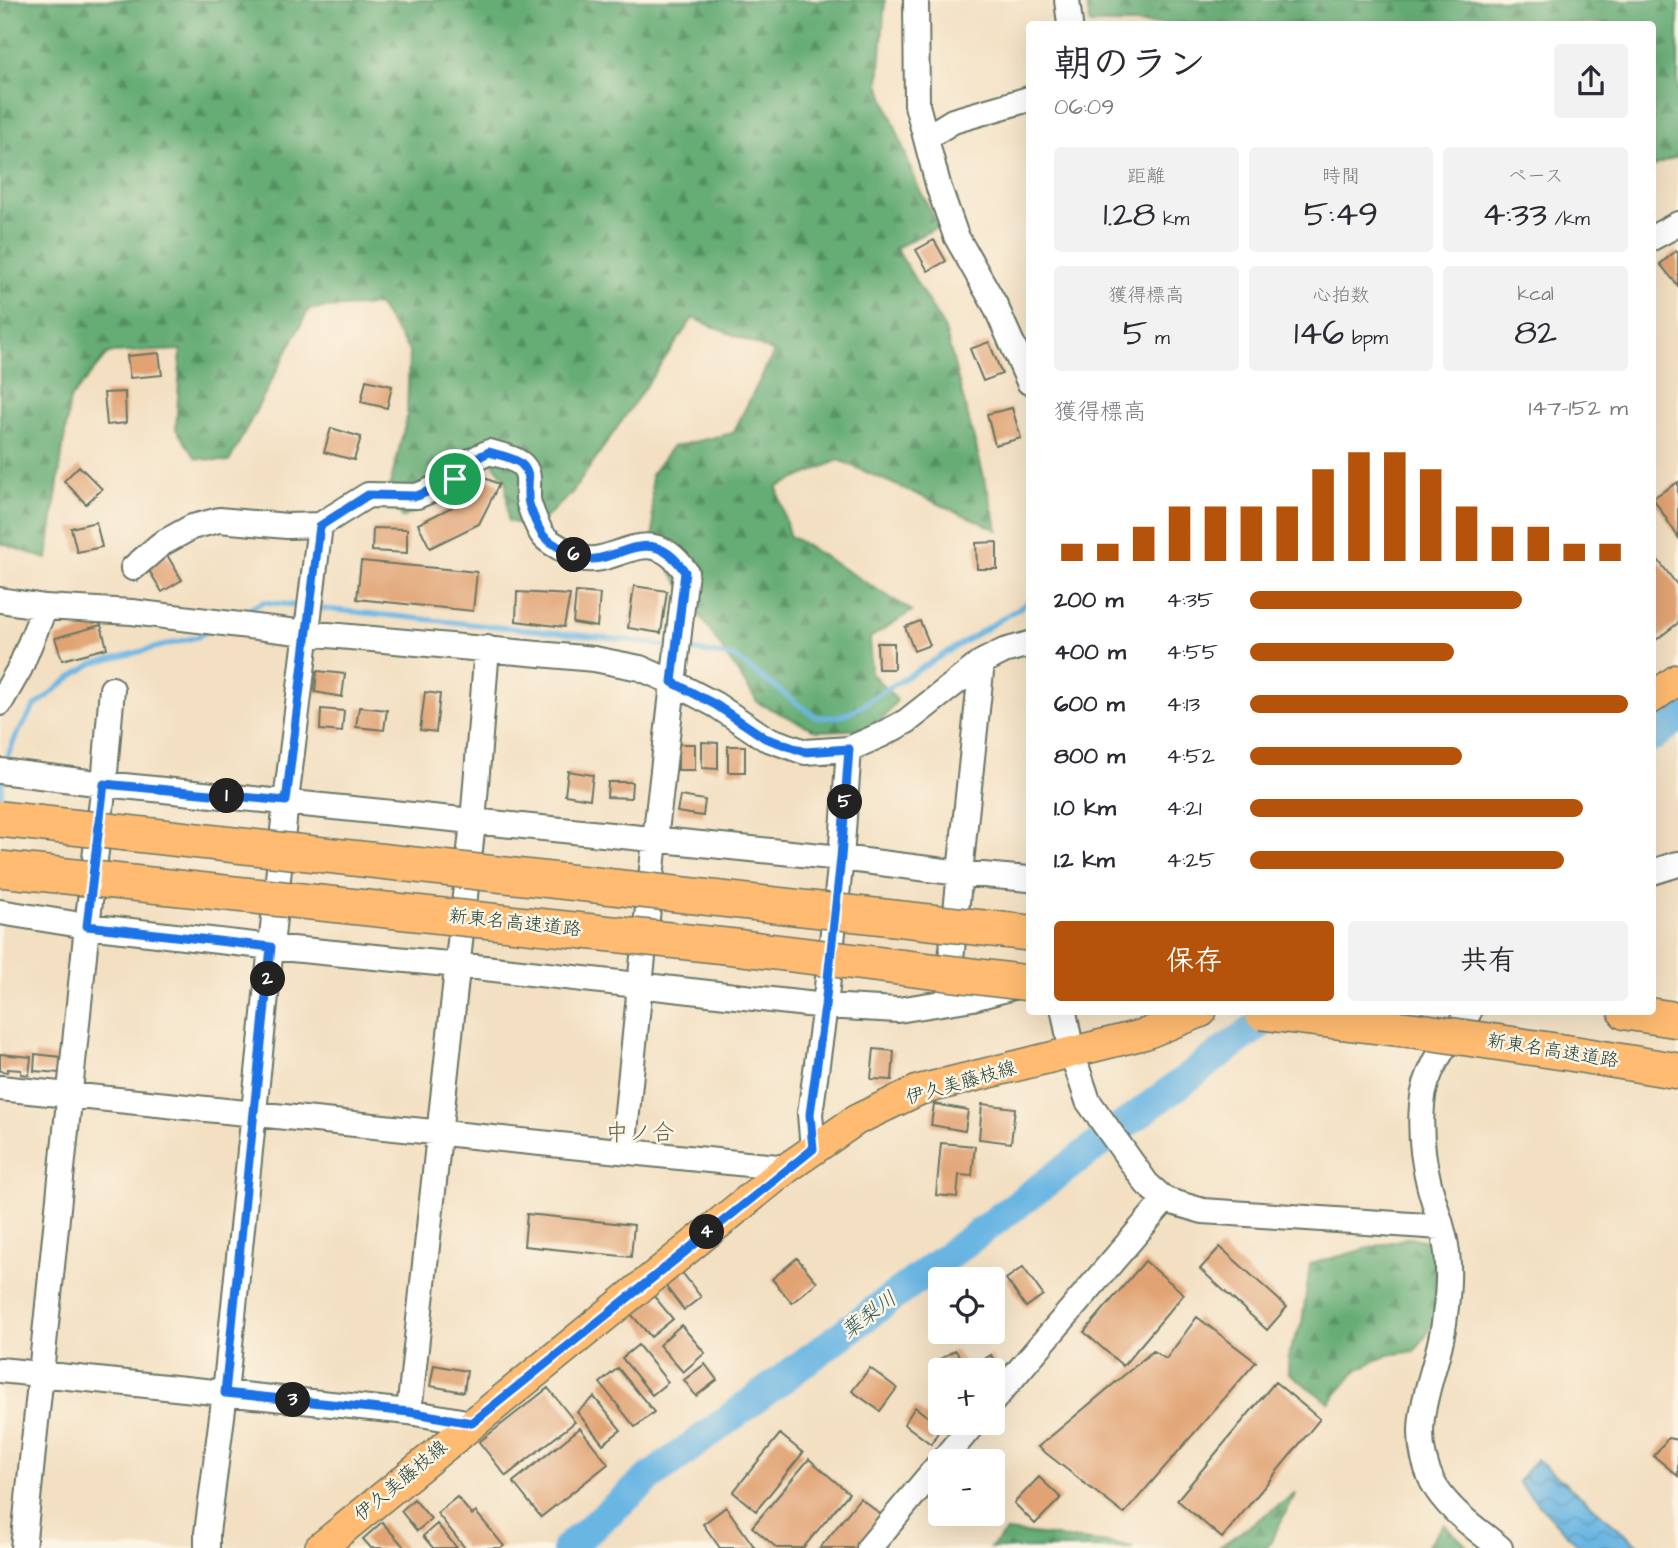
<!DOCTYPE html>
<html lang="ja">
<head>
<meta charset="utf-8">
<style>
  body { margin:0; font-family:"Architects Daughter","Klee One",sans-serif; background:#f2f2f3; color:#2b2b33; height:100vh; display:flex; flex-direction:column; font-size:26px; white-space:nowrap }
  * { box-sizing:border-box; margin:0 }
  p { font-size:23px; color:#7c7c81 }
  .icon { flex:none; width:38px; height:38px; fill:none; stroke:currentColor; stroke-width:2; stroke-linecap:round; stroke-linejoin:round }
  .map { position:relative; flex:1; overflow:hidden }
  .sheet { position:absolute; left:1026px; top:21px; width:630px; height:994px; display:flex; flex-direction:column; background:#fff; border-radius:7px; box-shadow:0 7px 28px #0002 }
  .sheet>* { flex:none }
  .buttons { position:absolute; left:928px; top:1267px; display:grid; gap:14px }
  .buttons a { display:grid; place-items:center; width:77px; height:77px; border-radius:7px; background:#fff; box-shadow:0 7px 28px #0002; font-size:35px }
  .pin { position:absolute; display:grid; place-items:center; width:60px; height:60px; color:#fff; margin:-30px; border:4px solid #fff; border-radius:50%; box-shadow:0 2px 7px #0007 }
  .km { position:absolute; width:35px; height:35px; margin:-18px; border-radius:50%; background:#222; color:#fff; font-size:19px; line-height:35px; text-align:center }
  .round { display:grid; place-items:center; flex:none; width:74px; height:74px; border-radius:7px; background:#f2f2f3 }
  .overview { display:flex; align-items:center; justify-content:space-between; height:119px; padding:0 28px }
  h1 { font-size:38px; font-weight:600; line-height:52px }
  .stats { display:grid; grid-template-columns:repeat(3,1fr); gap:10px; height:119px; padding:7px 28px }
  .stats div { display:grid; align-content:center; border-radius:7px; background:#f2f2f3; text-align:center }
  .stats b { font-size:35px; font-weight:600 }
  .stats small { font-size:19px; font-weight:400 }
  .stats p { font-size:19px }
  .chart { height:196px; padding:14px 28px }
  .chart p { display:flex; justify-content:space-between }
  .chart svg { width:100%; height:126px; margin-top:7px; stroke:#b45309; stroke-width:6 }
  .action { display:flex; gap:14px; margin-top:auto; padding:14px 28px }
  .action a { flex:1; height:80px; border-radius:7px; background:#b45309; color:#fff; font-size:28px; font-weight:600; line-height:80px; text-align:center }
  .action a+a { background:#f2f2f3; color:#2b2b33 }
  ul { padding:0 28px; list-style:none; font-size:23px }
  li { display:grid; grid-template-columns:112px 84px 1fr; align-items:center; height:52px }
  li i { height:18px; border-radius:9px; background:#b45309 }
  .map>svg:first-child { display:block }
  .forest { fill:url(#forest-firs); stroke:#427454; stroke-width:2 }
  .water { fill:url(#water-waves); stroke:#447a8c; stroke-width:2 }
  .lines { fill:none; stroke-linecap:round; stroke-linejoin:round }
  .stream { stroke:#6ab6e3; stroke-width:5 }
  .river { stroke:#6ab6e3; stroke-width:30 }
  .building { fill:#e1a373 }
  .minor-casing { stroke:#697665; stroke-width:28 }
  .major-casing { stroke:#697665; stroke-width:33 }
  .highway-casing { stroke:#697665; stroke-width:38 }
  .minor { stroke:#fff; stroke-width:24 }
  .major { stroke:#febb71; stroke-width:30 }
  .highway { stroke:#febb71; stroke-width:35 }
  .highway-bridge-casing { stroke:#697665; stroke-width:38; stroke-linecap:butt }
  .highway-bridge { stroke:#febb71; stroke-width:35 }
  .route-casing { stroke:#fff; stroke-width:14 }
  .route { stroke:#1a73e8; stroke-width:9 }
  .labels { text-anchor:middle; dominant-baseline:central; stroke-width:5; stroke-linejoin:round; paint-order:stroke }
  .street-label { font-size:19px; fill:#1f3d34; stroke:#fcf5e5 }
  .water-label { font-size:21px; font-style:italic; fill:#325b60; stroke:#fcf5e5 }
  .quarter-label { font-size:23px; fill:#63614a; stroke:#fcf5e5 }
</style>
</head>
<body>
<div class="map">
<svg width="1678" height="1548" viewBox="0 0 1678 1548">
  <defs>
    <pattern id="forest-firs" width="22" height="20" patternUnits="userSpaceOnUse" patternTransform="scale(1.75)"><rect width="22" height="20" fill="#65ac74"/><path d="M5 1l3.5 6h-7zM16 11l3.5 6h-7z" fill="#538d60"/></pattern>
    <pattern id="water-waves" width="16" height="10" patternUnits="userSpaceOnUse" patternTransform="scale(1.75)"><rect width="16" height="10" fill="#6ab6e3"/><path d="M0 5q4-4 8 0t8 0" fill="none" stroke="#5795b9"/></pattern>
  </defs>
  <rect width="100%" height="100%" fill="#fcf5e5"/>
  <filter id="ink" filterUnits="userSpaceOnUse"><feTurbulence type="fractalNoise" baseFrequency=".0143" numOctaves="2"/><feDisplacementMap in="SourceGraphic" scale="14" xChannelSelector="R" yChannelSelector="G"/><feConvolveMatrix kernelMatrix="1 2 1 2 8 2 1 2 1" color-interpolation-filters="sRGB"/></filter>
  <filter id="wash" filterUnits="userSpaceOnUse"><feTurbulence type="fractalNoise" baseFrequency=".00686" numOctaves="4" result="noise"/><feDisplacementMap in="SourceGraphic" scale="28" xChannelSelector="R" yChannelSelector="G"/><feGaussianBlur stdDeviation="1.57" result="paint"/><feColorMatrix in="noise" values="0 0 0 0 0 0 0 0 0 0 0 0 0 0 0 0 0 1.4 0 .05"/><feComposite in="paint" operator="in"/></filter>
  <g filter="url(#wash)">
    <rect width="100%" height="100%" fill="#f3dfc1"/>
    <!-- forest -->
    <path class="forest" d="M0 0H885L879 83 917 185 939 226 896 248 945 330 998 530 839 460 777 487 789 535 912 611 870 638 871 673 897 700 876 729 817 731 758 703 654 546 651 475 672 447 733 433 774 352 693 318 571 494 534 528 508 521 506 480 491 461 444 497 402 518 390 485 407 417 409 351 378 305 309 309 229 462 196 458 176 429 181 350 108 353 70 399 47 559 0 543Z
      M1086 0H1678V156L1652 167V24H1090Z
      M1410 1237 1435 1243 1438 1318 1415 1351 1388 1355 1358 1369 1329 1403 1288 1372 1289 1352 1302 1323 1310 1264Z
      M1296 1493 1267 1548H1218Z
      M1444 1524 1469 1548H1426Z
      M1007 1531 1116 1544 1133 1548H990Z"/>
    <!-- water -->
    <path class="water" d="M1536 1459 1642 1548H1580L1518 1482Z"/>
    <g class="lines">
      <!-- stream -->
      <path class="stream" d="M316 608 627 640 672 647
        M236 616 263 602 303 606
        M685 649 734 657 816 717C840 720 856 711 874 697L1029 602
        M4 765 16 736 34 707 70 678 92 664 197 637 209 630
        M0 803 3 778"/>
      <!-- river -->
      <path class="river" d="M1652 737 1678 718
        M567 1548 649 1478 1276 1012"/>
    </g>
    <g id="blocks">
      <!-- building -->
      <path class="building" d="M934 240 946 261 928 271 916 250Z
        M1676 251 1678 253V286L1660 264Z
        M989 342 1002 374 983 381 970 349Z
        M159 353 162 375 130 378 127 356Z
        M366 380 392 386 387 408 361 402Z
        M125 392 126 423 107 425 104 393Z
        M1012 408 1021 438 995 445 987 414Z
        M331 428 361 437 354 460 324 452Z
        M79 466 102 489 86 504 64 481Z
        M480 476 499 484 479 524 430 548 418 524 454 506Z
        M1678 482V537L1653 498Z
        M96 522 102 547 77 552 71 528Z
        M373 528 407 529V553L372 551Z
        M997 542V569H977L976 543Z
        M1652 552 1678 586V623L1652 643Z
        M167 555 182 580 162 592 147 567Z
        M361 561 477 572 473 611 357 599Z
        M634 586 667 591 661 633 628 628Z
        M517 592 570 595 564 627 516 621Z
        M576 592 600 594 597 627 573 623Z
        M920 621 930 645 914 651 905 627Z
        M101 625 107 648 62 660 55 638Z
        M877 643H894V669H878Z
        M317 671 345 674 342 697 315 692Z
        M425 692 440 694 436 732 420 730Z
        M359 707 387 710 384 730 356 727Z
        M321 709 344 711 342 732 320 730Z
        M702 742 718 743V769L702 768Z
        M678 744H695V770H678Z
        M728 746H745V772H728Z
        M568 771 593 775 590 799 565 795Z
        M608 782H632L631 798 607 797Z
        M680 796 705 800 703 816 677 812Z
        M874 1049 894 1051 892 1080 871 1079Z
        M0 1054 31 1057 29 1075 21 1074V1070L8 1069 7 1072 0 1071Z
        M35 1054 61 1057 60 1073 34 1071Z
        M934 1104 968 1110 965 1131 931 1125Z
        M982 1104 1015 1108 1011 1143 979 1139Z
        M941 1143 975 1146 972 1176 959 1175 957 1197 936 1195Z
        M527 1214 634 1225 631 1257 524 1246Z
        M1220 1247 1287 1307 1267 1330 1200 1269Z
        M797 1258 817 1282 792 1303 772 1279Z
        M1145 1261 1184 1294 1123 1366 1084 1332Z
        M1023 1267 1043 1295 1026 1307 1006 1279Z
        M681 1271 701 1297 684 1310 664 1284Z
        M653 1295 673 1319 651 1337 631 1314Z
        M1197 1317 1256 1362 1124 1514 1038 1447 1153 1351 1166 1359Z
        M681 1325 705 1353 683 1372 659 1345Z
        M638 1345 668 1382 652 1395 622 1358Z
        M955 1350 969 1369 991 1355 1003 1375 992 1382V1370H948L940 1359Z
        M705 1364 717 1380 696 1396 684 1380Z
        M434 1365 467 1371 464 1392 430 1386Z
        M618 1368 654 1412 635 1427 600 1383Z
        M870 1368 897 1388 880 1411 852 1391Z
        M1275 1382 1320 1419 1222 1538 1177 1500Z
        M548 1388 575 1422 506 1476 479 1442Z
        M594 1397 621 1430 603 1444 577 1412Z
        M915 1407 941 1427 931 1444 904 1424Z
        M580 1428 608 1464 541 1517 513 1482Z
        M780 1434 803 1453 756 1511 733 1492Z
        M1668 1438 1678 1440V1476L1654 1456Z
        M809 1459 849 1493 803 1548H777L752 1527Z
        M1039 1477 1061 1498 1035 1524 1014 1503Z
        M457 1497 472 1515 476 1512 504 1546 501 1548H465L437 1513Z
        M860 1498 885 1518 860 1548H820Z
        M414 1499 431 1519 417 1531 401 1511Z
        M726 1507 755 1548H720L703 1524Z
        M382 1522 405 1548H371L363 1539Z
        M437 1524 457 1548H433L423 1536Z"/>
    </g>
  </g>
  <g filter="url(#ink)">
    <use href="#blocks" fill-opacity="0" stroke="#697665" stroke-width="2"/>
    <g class="lines">
      <defs>
        <path id="minor" d="M916 0 917 105 939 188 956 236 995 305 1029 382
          M1067 0 1070 24
          M927 137 953 121 1029 99
          M1652 238 1678 224
          M133 568 161 544 192 527 219 520 287 526 320 525 368 495 417 496 436 488 455 479 473 460 489 452C499 455 512 457 520 463 534 474 525 489 529 504 532 513 537 526 542 534 547 542 564 550 573 555 612 575 646 514 686 572L655 840 623 1151
          M0 600 45 607 132 612 306 633 594 659 640 668 672 682 716 705 765 738 805 752 849 749 883 734 907 721 982 662 1004 651 1029 644
          M0 703 20 668 45 607
          M0 771 104 784 841 858 960 873 1029 879
          M1652 872 1678 864
          M0 912 87 926 271 947 458 965 825 1006 898 1010 973 998 1014 987
          M948 988 982 662
          M1064 1012 1072 1053 1088 1101 1147 1184 1165 1200 1203 1211 1441 1227
          M1469 1012C1450 1039 1424 1070 1422 1105 1420 1130 1423 1160 1429 1184 1434 1205 1443 1225 1446 1246 1450 1268 1448 1293 1445 1315 1440 1373 1403 1420 1432 1481 1446 1509 1477 1529 1500 1548
          M0 1088 787 1168
          M813 1149 810 1114 825 1006 841 858 849 749
          M0 1370 409 1412 472 1423
          M992 1402 1165 1200
          M409 1412 473 822 487 648
          M942 1461 974 1423
          M23 1548 87 926 104 784 112 689
          M207 1548V1533L225 1393 286 801 320 525
          M869 1548 940 1463"/>
        <path id="major" d="M1652 698 1678 679
          M320 1548 787 1168 856 1120 919 1090 1145 1034 1201 1012"/>
        <path id="highway" d="M1626 1012 1678 1020
          M1576 1054 1678 1071"/>
      </defs>
      <!-- minor casing -->
      <use href="#minor" class="minor-casing"/>
      <!-- major casing -->
      <use href="#major" class="major-casing"/>
      <!-- highway casing -->
      <use href="#highway" class="highway-casing"/>
      <!-- minor -->
      <use href="#minor" class="minor"/>
      <!-- major -->
      <use href="#major" class="major"/>
      <!-- highway -->
      <use href="#highway" class="highway"/>
      <defs>
        <path id="highway-bridge" d="M0 819 1029 933
          M0 869 735 947 1029 983
          M1262 1012 1420 1031 1576 1054"/>
      </defs>
      <!-- highway-bridge casing -->
      <use href="#highway-bridge" class="highway-bridge-casing"/>
      <!-- highway-bridge -->
      <use href="#highway-bridge" class="highway-bridge"/>
    </g>
  </g>
  <g class="lines" filter="url(#ink)">
    <defs>
      <path id="route" d="M489 452C498 455 512 457 520 463 534 474 525 489 529 504 532 513 537 526 542 534 547 542 564 550 573 555 611 575 646 514 685 572L672 682 716 705 765 738 805 752 849 749 841 858 825 1006 810 1114 813 1149 472 1423 409 1412 225 1393 271 947 87 926 104 784 286 801 320 526 368 495 417 496 436 488 455 479 473 460Z"/>
    </defs>
    <!-- route casing -->
    <use href="#route" class="route-casing"/>
    <!-- route -->
    <use href="#route" class="route"/>
  </g>
  <g class="labels">
    <!-- street labels -->
    <g class="street-label">
      <text transform="translate(515 923) rotate(6)">新東名高速道路</text>
      <text transform="translate(1553 1051) rotate(9)">新東名高速道路</text>
      <text transform="translate(961 1083) rotate(-16)">伊久美藤枝線</text>
      <text transform="translate(401 1481) rotate(-40)">伊久美藤枝線</text>
    </g>
    <!-- water labels -->
    <g class="water-label">
      <text transform="translate(869 1315) rotate(-37)">葉梨川</text>
    </g>
    <!-- quarter labels -->
    <g class="quarter-label">
      <text x="640" y="1133">中ノ合</text>
    </g>
  </g>
</svg>
<div class="buttons">
<a><svg class="icon" aria-label="locate" viewBox="0 0 24 24"><circle cx="12" cy="12" r="6"/><path d="M12 2v4M12 18v4M2 12h4M18 12h4"/></svg></a>
<a>+</a>
<a>−</a>
</div>
<div class="pin" style="left:455px;top:479px;background:#1e9e55"><svg class="icon" aria-label="arrive" viewBox="0 0 24 24"><path d="M6 21V4h12l-3 4 3 4H6"/></svg></div>
<b class="km" style="left:227px;top:796px">1</b>
<b class="km" style="left:268px;top:979px">2</b>
<b class="km" style="left:293px;top:1400px">3</b>
<b class="km" style="left:707px;top:1232px">4</b>
<b class="km" style="left:845px;top:802px">5</b>
<b class="km" style="left:574px;top:555px">6</b>
<section class="sheet">
<div class="overview"><div><h1>朝のラン</h1><p>06:09</p></div><a class="round"><svg class="icon" aria-label="share" viewBox="0 0 24 24"><path d="M12 15V3M7 8l5-5 5 5M5 13v7h14v-7"/></svg></a></div>
<div class="stats">
<div><p>距離</p><b>1.28<small> km</small></b></div>
<div><p>時間</p><b>5:49</b></div>
<div><p>ペース</p><b>4:33<small> /km</small></b></div>
</div>
<div class="stats">
<div><p>獲得標高</p><b>5<small> m</small></b></div>
<div><p>心拍数</p><b>146<small> bpm</small></b></div>
<div><p>kcal</p><b>82</b></div>
</div>
<div class="chart"><p><span>獲得標高</span>147–152 m</p>
<svg viewBox="0 0 160 44" preserveAspectRatio="none"><path d="M5 44V38M15 44V38M25 44V32M35 44V25M45 44V25M55 44V25M65 44V25M75 44V12M85 44V6M95 44V6M105 44V12M115 44V25M125 44V32M135 44V32M145 44V38M155 44V38"/></svg>
</div>
<ul>
<li><b>200 m</b>4:35<i style="width:72%"></i></li>
<li><b>400 m</b>4:55<i style="width:54%"></i></li>
<li><b>600 m</b>4:13<i style="width:100%"></i></li>
<li><b>800 m</b>4:52<i style="width:56%"></i></li>
<li><b>1.0 km</b>4:21<i style="width:88%"></i></li>
<li><b>1.2 km</b>4:25<i style="width:83%"></i></li>
</ul>
<div class="action"><a>保存</a><a>共有</a></div>
</section>
</div>
</body>
</html>
